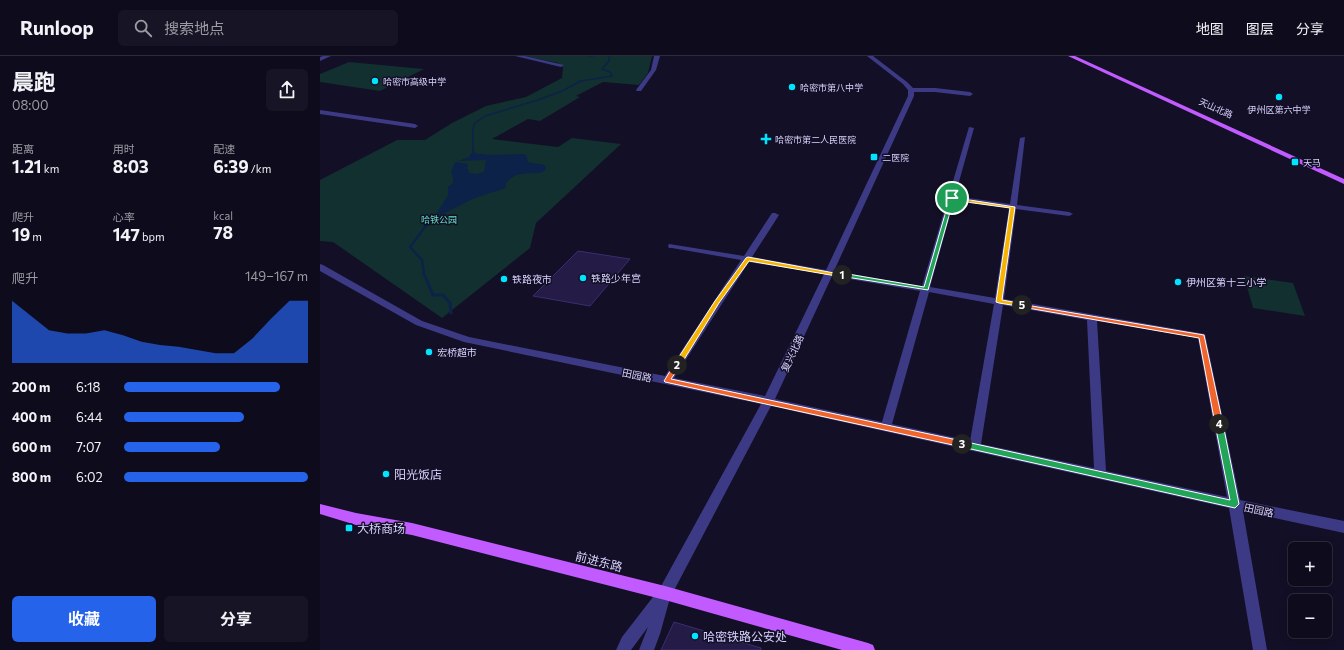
<!DOCTYPE html>
<html lang="zh">
<head>
<meta charset="utf-8">
<style>
  body { margin:0; font-family:Commissioner,"Noto Sans SC",sans-serif; background:#171425; color:#f1f3f6; height:100vh; display:flex; flex-direction:column; font-size:15px; white-space:nowrap }
  * { box-sizing:border-box; margin:0 }
  p { font-size:13px; color:#9b9ba3 }
  .icon { flex:none; width:22px; height:22px; fill:none; stroke:currentColor; stroke-width:2; stroke-linecap:round; stroke-linejoin:round }
  .map { position:relative; flex:1; overflow:hidden }
  .panel { display:flex; flex-direction:column; background:#0e0b1c; width:320px }
  .panel>* { flex:none }
  .buttons { position:absolute; left:968px; top:486px; display:grid; gap:8px }
  .buttons a { display:grid; place-items:center; width:44px; height:44px; border-radius:6px; background:#0e0b1c; box-shadow:0 2px 10px #0003,0 0 0 1px #2e2b3b; font-size:20px }
  .pin { position:absolute; display:grid; place-items:center; width:34px; height:34px; color:#fff; margin:-17px; border:2px solid #fff; border-radius:50%; box-shadow:0 1px 4px #0007 }
  .km { position:absolute; width:20px; height:20px; margin:-10px; border-radius:50%; background:#222; color:#fff; font-size:11px; line-height:20px; text-align:center }
  .round { display:grid; place-items:center; flex:none; width:42px; height:42px; border-radius:6px; background:#171425 }
  .headline { display:flex; align-items:center; justify-content:space-between; height:68px; padding:0 12px }
  h1 { font-size:22px; font-weight:700; line-height:30px }
  .metrics { display:grid; grid-template-columns:repeat(3,1fr); gap:6px; height:68px; padding:4px 12px }
  .metrics div { display:grid; align-content:center }
  .metrics b { font-size:17px; font-weight:700 }
  .metrics small { font-size:11px; font-weight:400 }
  .metrics p { font-size:11px }
  .chart { height:112px; padding:8px 12px }
  .chart p { display:flex; justify-content:space-between }
  .chart svg { width:100%; height:72px; margin-top:4px; fill:#2563eb; opacity:.7 }
  .action { display:flex; gap:8px; margin-top:auto; padding:8px 12px }
  .action a { flex:1; height:46px; border-radius:6px; background:#2563eb; color:#fff; font-size:16px; font-weight:700; line-height:46px; text-align:center }
  .action a+a { background:#171425; color:#f1f3f6 }
  ul { padding:0 12px; list-style:none; font-size:13px }
  li { display:grid; grid-template-columns:64px 48px 1fr; align-items:center; height:30px }
  li i { height:10px; border-radius:5px; background:#2563eb }
  header { display:flex; align-items:center; gap:24px; box-sizing:border-box; height:56px; padding:0 20px; background:#0e0b1c; border-bottom:1px solid #2e2b3b }
  header strong { font-size:19px }
  nav { display:flex; gap:22px; margin-inline-start:auto; font-size:14px }
  .search { width:280px; height:36px; background:#171425; display:flex; align-items:center; gap:10px; box-sizing:border-box; padding:0 14px; border-radius:6px; color:#9b9ba3; font-size:15px }
  main { display:flex; flex:1; min-height:0 }
  .map>svg:first-child { display:block }
  .green { fill:#12302f }
  .water { fill:#0c2248 }
  .lines { fill:none; stroke-linecap:round; stroke-linejoin:round }
  .stream-far2 { stroke:#0c2248; stroke-width:1.5 }
  .stream-far1 { stroke:#0c2248; stroke-width:2.5 }
  .stream { stroke:#0c2248; stroke-width:3 }
  .building { fill:#241b47; stroke:#3b2d73 }
  .minor { fill:#3d3a85; fill-rule:evenodd }
  .major { fill:#c25bff; fill-rule:evenodd }
  .split-1 { fill:#22a559; stroke:#fff }
  .split-2 { fill:#f5b400; stroke:#fff }
  .split-3 { fill:#f0652b; stroke:#fff }
  .split-4 { fill:#22a559; stroke:#fff }
  .split-5 { fill:#f0652b; stroke:#fff }
  .split-6 { fill:#f5b400; stroke:#fff }
  .poi-dot { fill:#00e5ff; stroke:#130f26; stroke-width:1.5 }
  .labels { text-anchor:middle; dominant-baseline:central; stroke-width:3; stroke-linejoin:round; paint-order:stroke }
  .far-poi-label { font-size:9px; fill:#d9d4ff; stroke:#130f26; text-anchor:start }
  .far-street-label { font-size:9px; fill:#d9d4ff; stroke:#130f26 }
  .far-park-label { font-size:9px; fill:#5fe0c0; stroke:#130f26 }
  .poi-label { font-size:10px; fill:#d9d4ff; stroke:#130f26; text-anchor:start }
  .street-label { font-size:10px; fill:#d9d4ff; stroke:#130f26 }
  .near-poi-label { font-size:12px; fill:#d9d4ff; stroke:#130f26; text-anchor:start }
  .near-street-label { font-size:12px; fill:#d9d4ff; stroke:#130f26 }
</style>
</head>
<body>
<header>
<strong>Runloop</strong>
<div class="search"><svg class="icon" aria-label="search" viewBox="0 0 24 24"><circle cx="10" cy="10" r="6"/><path d="M15 15l6 6"/></svg>搜索地点</div>
<nav><a>地图</a><a>图层</a><a>分享</a></nav>
</header>
<main>
<section class="panel">
<div class="headline"><div><h1>晨跑</h1><p>08:00</p></div><a class="round"><svg class="icon" aria-label="share" viewBox="0 0 24 24"><path d="M12 15V3M7 8l5-5 5 5M5 13v7h14v-7"/></svg></a></div>
<div class="metrics">
<div><p>距离</p><b>1.21<small> km</small></b></div>
<div><p>用时</p><b>8:03</b></div>
<div><p>配速</p><b>6:39<small> /km</small></b></div>
</div>
<div class="metrics">
<div><p>爬升</p><b>19<small> m</small></b></div>
<div><p>心率</p><b>147<small> bpm</small></b></div>
<div><p>kcal</p><b>78</b></div>
</div>
<div class="chart"><p><span>爬升</span>149–167 m</p>
<svg viewBox="0 0 160 44" preserveAspectRatio="none"><path d="M0 44V6L10 15L20 24L30 26L40 26L50 24L60 27L70 31L80 33L90 34L100 36L110 38L120 38L130 29L140 17L150 6L160 6V44z"/></svg>
</div>
<ul>
<li><b>200 m</b>6:18<i style="width:85%"></i></li>
<li><b>400 m</b>6:44<i style="width:65%"></i></li>
<li><b>600 m</b>7:07<i style="width:52%"></i></li>
<li><b>800 m</b>6:02<i style="width:100%"></i></li>
</ul>
<div class="action"><a>收藏</a><a>分享</a></div>
</section>
<div class="map">
<svg width="1024" height="594" viewBox="0 0 1024 594">
  <rect width="100%" height="100%" fill="#130f26"/>
  <!-- green -->
  <path class="green" d="M205 0H332L328 17 319 29 283 26 256 40 260 41 220 65 208 63 172 83 238 91 252 82 301 88 216 167 210 192 122 262 13 186 0 185V124L77 84H105L132 67 166 50 206 41 242 22 243 11 238 7Z
    M29 6 104 13 60 35 0 26V18Z
    M924 220 973 227 985 260 933 252Z"/>
  <!-- water -->
  <path class="water" d="M151 97 170 99 204 98 206 99 208 106 224 109 226 110V113C218 123 200 110 186 127V132L155 142 125 157 120 158 117 157 128 139V131L133 127V121L131 116 135 106 148 108 147 112 149 117 157 118 164 116 166 104 138 105 149 101Z"/>
  <g class="lines">
    <!-- stream-far2 -->
    <path class="stream-far2" d="M270 0H273
      M153 95V72L155 67 165 60 218 44 242 35 261 25 292 20 290 16 282 13 289 5V0"/>
    <!-- stream-far1 -->
    <path class="stream-far1" d="M153 94V99
      M104 219 102 204 90 191 111 163 123 156"/>
    <!-- stream -->
    <path class="stream" d="M104 218 113 239H123L130 247 131 257"/>
  </g>
  <!-- building -->
  <path class="building" d="M258 195 310 203 270 250 213 240Z
    M354 566 441 592V594H341Z"/>
  <g class="lines">
    <!-- minor -->
    <path class="minor" d="M3 0H11L0 5V1Z
      M195 0H205L244 9 241 11Z
      M334 0H340L336 14 321 35H317L316 34 331 14Z
      M547 0H553L587 26 593 32H615L650 36 653 38 650 40 615 36H594V40L514 215 602 230 649 71 654 72 635 140 690 148 700 82 705 81 697 149 749 156 753 158 749 160 696 153 684 243 885 278 920 444 1024 465V477L923 455 947 594H933L909 452 451 350 350 542 340 578 334 594H319L328 571 311 594H296L302 581 340 532 441 348 144 286 96 269 0 215V208L3 209 102 265 149 281 345 320 421 204 352 192H349L348 190 349 188 424 200 452 157H455L459 159 432 201 506 214 588 40V34L583 28ZM634 145 689 152 675 242 610 231ZM429 206 504 218 445 340 354 322ZM512 220 600 235 562 366 455 343ZM609 236 674 248 650 385 572 368ZM683 249 767 264 774 412 661 388ZM777 265 878 282 907 441 786 415Z
      M0 54 95 68 98 70 95 72 0 58Z"/>
    <!-- major -->
    <path class="major" d="M748 0H755L1024 123V128Z
      M0 448 36 457 92 467 345 530 548 587 553 589 555 594H522L345 544 92 479 36 469 0 458Z"/>
  </g>
  <!-- split-1 -->
  <path class="split-1" d="M630 141 634 142 608 234 520 220V219L522 217 604 231Z"/>
  <!-- split-2 -->
  <path class="split-2" d="M428 201 525 219 522 221 429 205 399 247 360 310H355V307L395 245 426 202Z"/>
  <!-- split-3 -->
  <path class="split-3" d="M357 306 361 309 351 323 642 385 646 388 642 391 345 326 344 325 355 307Z"/>
  <!-- split-4 -->
  <path class="split-4" d="M899 366 903 368 919 448 915 452 642 391 639 388 642 385 910 444 895 368Z"/>
  <!-- split-5 -->
  <path class="split-5" d="M700 248 884 279 903 368 902 370 899 371 895 368 879 282 702 251 699 249Z"/>
  <!-- split-6 -->
  <path class="split-6" d="M630 141 695 151 682 244 704 248V251L679 247 676 246 690 152 632 144Z"/>
  <!-- markers -->
  <g class="poi-dot">
    <circle cx="55" cy="25" r="4"/>
    <circle cx="472" cy="31" r="4"/>
    <circle cx="959" cy="41" r="4"/>
    <path d="M444 77h4v4h4v4h-4v4h-4v-4h-4v-4h4z"/>
    <rect x="550" y="97" width="8" height="8" rx="2"/>
    <rect x="971" y="102" width="8" height="8" rx="2"/>
    <circle cx="263" cy="222" r="4"/>
    <circle cx="184" cy="223" r="4"/>
    <circle cx="858" cy="226" r="4"/>
    <circle cx="109" cy="296" r="4"/>
    <circle cx="66" cy="418" r="4"/>
    <rect x="25" y="468" width="8" height="8" rx="2"/>
    <circle cx="375" cy="580" r="4"/>
  </g>
  <g class="labels">
    <!-- far-poi labels -->
    <g class="far-poi-label">
      <text x="63" y="25">哈密市高级中学</text>
      <text x="480" y="31">哈密市第八中学</text>
      <text x="959" y="53" text-anchor="middle">伊州区第六中学</text>
      <text x="455" y="83">哈密市第二人民医院</text>
      <text x="562" y="101">二医院</text>
      <text x="983" y="106">天马</text>
    </g>
    <!-- far-street labels -->
    <g class="far-street-label">
      <text transform="translate(896 52) rotate(24)">天山北路</text>
    </g>
    <!-- far-park labels -->
    <g class="far-park-label">
      <text x="119" y="163">哈铁公园</text>
    </g>
    <!-- poi labels -->
    <g class="poi-label">
      <text x="271" y="222">铁路少年宫</text>
      <text x="192" y="223">铁路夜市</text>
      <text x="866" y="226">伊州区第十三小学</text>
      <text x="117" y="296">宏桥超市</text>
    </g>
    <!-- street labels -->
    <g class="street-label">
      <text transform="translate(472 297) rotate(-65)">复兴北路</text>
      <text transform="translate(317 319) rotate(11)">田园路</text>
      <text transform="translate(939 454) rotate(12)">田园路</text>
    </g>
    <!-- near-poi labels -->
    <g class="near-poi-label">
      <text x="74" y="418">阳光饭店</text>
      <text x="37" y="472">大桥商场</text>
      <text x="383" y="580">哈密铁路公安处</text>
    </g>
    <!-- near-street labels -->
    <g class="near-street-label">
      <text transform="translate(279 505) rotate(14)">前进东路</text>
    </g>
  </g>
</svg>
<div class="buttons">
<a>+</a>
<a>−</a>
</div>
<div class="pin" style="left:632px;top:142px;background:#1e9e55"><svg class="icon" aria-label="arrive" viewBox="0 0 24 24"><path d="M6 21V4h12l-3 4 3 4H6"/></svg></div>
<b class="km" style="left:522px;top:219px">1</b>
<b class="km" style="left:357px;top:309px">2</b>
<b class="km" style="left:642px;top:388px">3</b>
<b class="km" style="left:899px;top:368px">4</b>
<b class="km" style="left:702px;top:249px">5</b>
</div>
</main>
</body>
</html>
